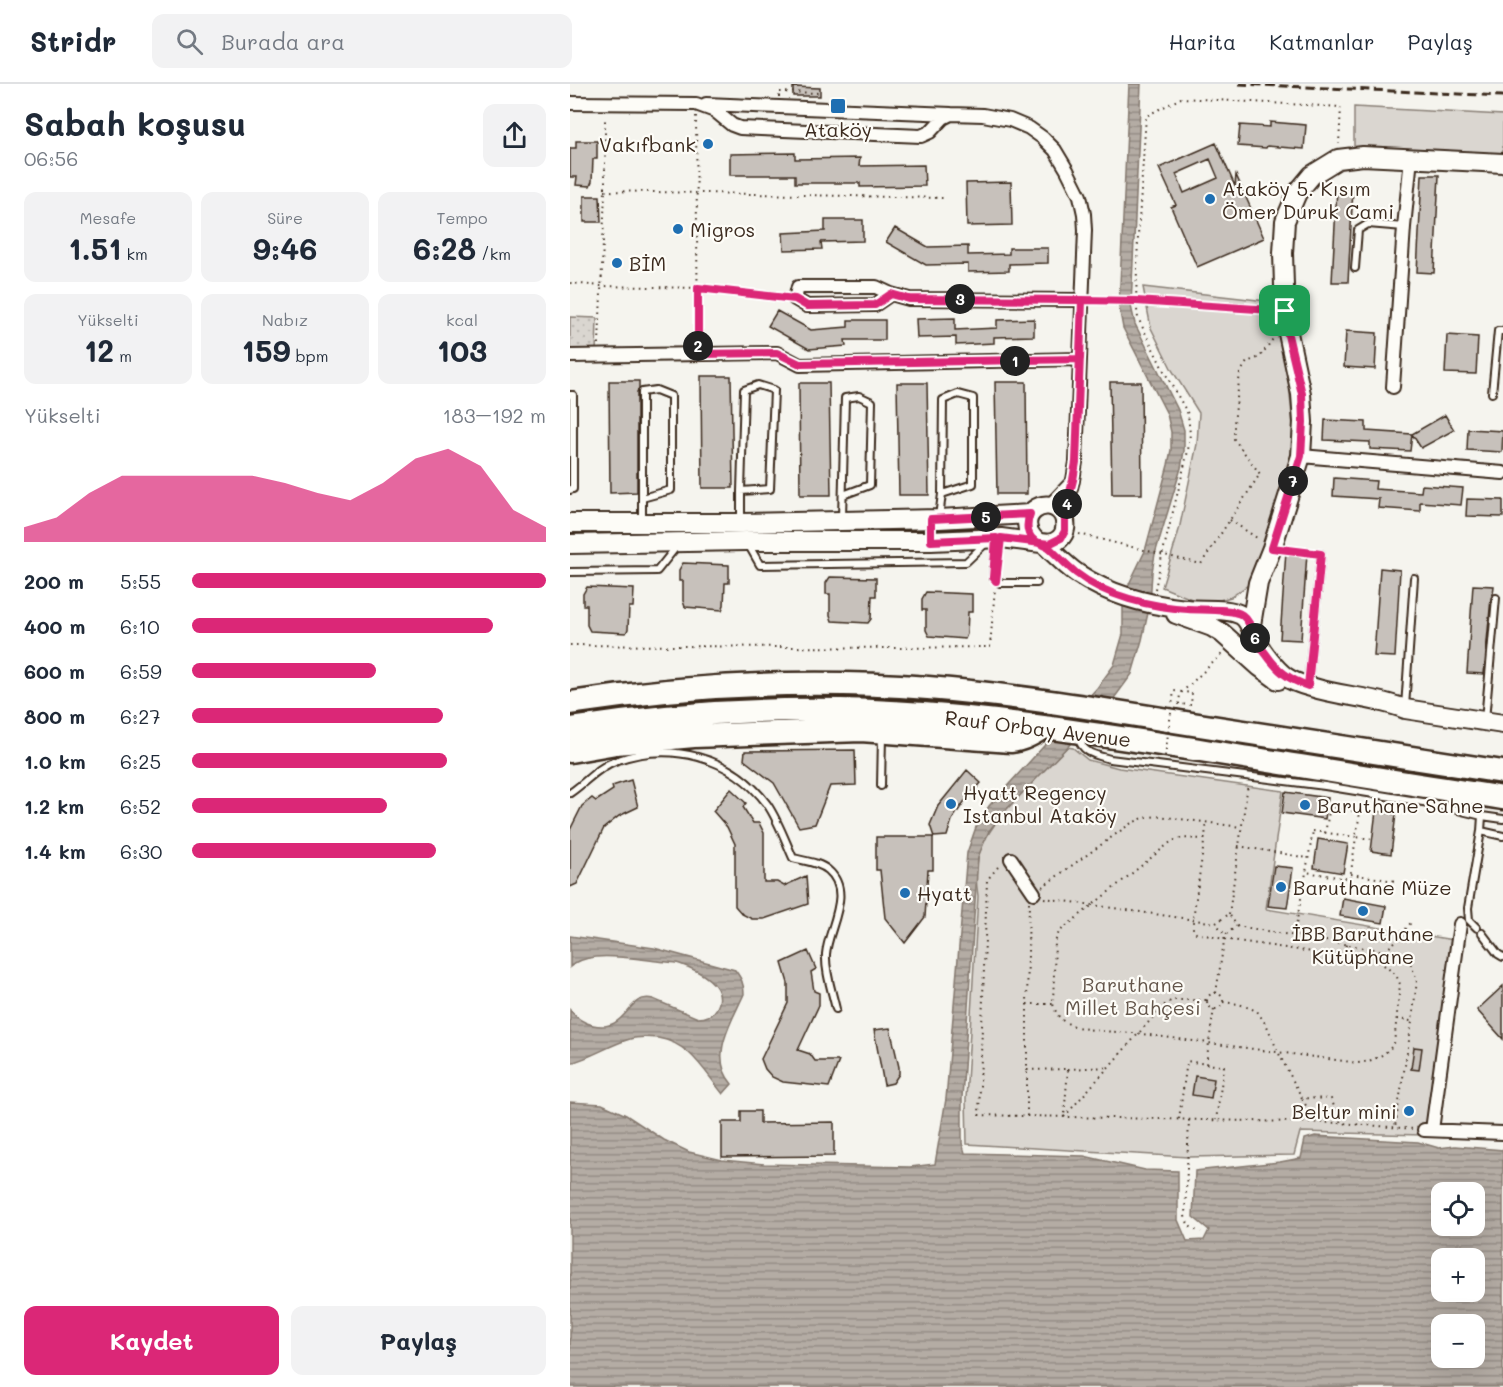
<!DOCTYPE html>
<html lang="tr">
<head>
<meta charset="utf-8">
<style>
  body { margin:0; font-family:Mali,sans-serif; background:#f2f2f3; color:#1f2937; height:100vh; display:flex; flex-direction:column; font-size:22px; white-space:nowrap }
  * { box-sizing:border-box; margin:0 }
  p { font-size:20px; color:#747a83 }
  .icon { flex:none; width:33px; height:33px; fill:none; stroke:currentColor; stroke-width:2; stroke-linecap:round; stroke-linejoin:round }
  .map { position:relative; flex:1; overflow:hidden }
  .details { display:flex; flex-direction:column; background:#fff; width:570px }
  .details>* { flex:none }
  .fabs { position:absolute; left:861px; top:1098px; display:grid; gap:12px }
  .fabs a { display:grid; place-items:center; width:54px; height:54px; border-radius:12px; background:#fff; box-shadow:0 6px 24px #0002; font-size:30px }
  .pin { position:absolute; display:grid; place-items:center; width:51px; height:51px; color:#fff; margin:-26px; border-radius:12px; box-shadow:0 3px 9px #0006 }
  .km { position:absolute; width:30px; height:30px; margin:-15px; border-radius:50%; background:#222; color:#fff; font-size:16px; line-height:30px; text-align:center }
  .round { display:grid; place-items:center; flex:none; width:63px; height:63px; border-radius:12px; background:#f2f2f3 }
  .overview { display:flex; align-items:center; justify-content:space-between; height:102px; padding:0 24px }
  h1 { font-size:33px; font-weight:700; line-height:45px }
  .figures { display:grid; grid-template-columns:repeat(3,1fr); gap:9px; height:102px; padding:6px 24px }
  .figures div { display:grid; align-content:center; border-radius:12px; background:#f2f2f3; text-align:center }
  .figures b { font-size:30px; font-weight:700 }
  .figures small { font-size:16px; font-weight:400 }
  .figures p { font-size:16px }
  .chart { height:168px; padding:12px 24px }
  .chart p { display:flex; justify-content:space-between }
  .chart svg { width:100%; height:108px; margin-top:6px; fill:#db2777; opacity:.7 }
  .button { display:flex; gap:12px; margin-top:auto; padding:12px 24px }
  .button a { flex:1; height:69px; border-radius:12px; background:#db2777; color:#fff; font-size:24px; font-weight:700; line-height:69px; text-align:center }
  .button a+a { background:#f2f2f3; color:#1f2937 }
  ul { padding:0 24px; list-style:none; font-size:20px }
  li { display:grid; grid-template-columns:96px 72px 1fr; align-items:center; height:45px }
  li i { height:15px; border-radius:8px; background:#db2777 }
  header { display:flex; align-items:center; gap:36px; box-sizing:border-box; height:84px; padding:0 30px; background:#fff; border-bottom:2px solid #e0e1e3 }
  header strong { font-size:28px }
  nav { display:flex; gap:33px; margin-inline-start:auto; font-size:21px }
  .search { width:420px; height:54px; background:#f2f2f3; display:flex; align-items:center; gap:15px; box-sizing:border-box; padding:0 21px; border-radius:12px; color:#747a83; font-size:22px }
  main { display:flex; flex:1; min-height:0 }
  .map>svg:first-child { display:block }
  .grass { fill:url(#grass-dots); stroke:#8a8077; stroke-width:1.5 }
  .park { fill:#dad6d0; stroke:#8a8077; stroke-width:1.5 }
  .water { fill:url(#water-rules); stroke:#84786e; stroke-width:1.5; fill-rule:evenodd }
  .building { fill:#c7c1bb; stroke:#3b2a1e; stroke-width:1.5; fill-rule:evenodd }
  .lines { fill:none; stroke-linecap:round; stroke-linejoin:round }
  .lane-casing { stroke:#3b2a1e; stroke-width:10 }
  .street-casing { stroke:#3b2a1e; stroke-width:16 }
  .secondary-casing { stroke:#3b2a1e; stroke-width:22 }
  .highway-casing { stroke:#3b2a1e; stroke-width:27 }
  .path { stroke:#3b2a1e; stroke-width:2; stroke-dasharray:1.5 4.5; stroke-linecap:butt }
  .lane { stroke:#fdfcf7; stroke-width:6 }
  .street { stroke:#fdfcf7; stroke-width:12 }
  .secondary { stroke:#fdfcf7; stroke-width:18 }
  .highway { stroke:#fdfcf7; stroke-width:22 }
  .rail { stroke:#3b2a1e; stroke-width:3; stroke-dasharray:9 4.5; stroke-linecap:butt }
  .path-bridge { stroke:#3b2a1e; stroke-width:2; stroke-dasharray:1.5 4.5; stroke-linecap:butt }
  .route-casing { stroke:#fff; stroke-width:12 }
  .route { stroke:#db2777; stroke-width:8 }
  .poi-dot { fill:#1f6fb2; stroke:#fdfcf7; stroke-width:2 }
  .labels { text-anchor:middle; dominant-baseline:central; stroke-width:4.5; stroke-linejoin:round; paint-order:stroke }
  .poi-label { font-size:20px; fill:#3b2a1e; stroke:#fdfcf7; text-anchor:start }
  .street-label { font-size:20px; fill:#3b2a1e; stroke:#fdfcf7 }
  .park-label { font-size:20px; fill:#63554a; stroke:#fdfcf7 }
</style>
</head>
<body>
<header>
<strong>Stridr</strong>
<div class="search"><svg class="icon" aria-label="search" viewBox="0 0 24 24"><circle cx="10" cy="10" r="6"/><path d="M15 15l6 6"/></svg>Burada ara</div>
<nav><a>Harita</a><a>Katmanlar</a><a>Paylaş</a></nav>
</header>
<main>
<section class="details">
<div class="overview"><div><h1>Sabah koşusu</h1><p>06:56</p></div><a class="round"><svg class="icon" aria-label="share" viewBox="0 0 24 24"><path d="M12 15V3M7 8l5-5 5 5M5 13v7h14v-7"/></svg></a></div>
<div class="figures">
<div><p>Mesafe</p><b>1.51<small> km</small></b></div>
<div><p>Süre</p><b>9:46</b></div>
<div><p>Tempo</p><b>6:28<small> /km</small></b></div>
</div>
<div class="figures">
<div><p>Yükselti</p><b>12<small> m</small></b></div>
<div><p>Nabız</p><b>159<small> bpm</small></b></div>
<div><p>kcal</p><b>103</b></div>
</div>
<div class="chart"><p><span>Yükselti</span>183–192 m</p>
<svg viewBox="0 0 160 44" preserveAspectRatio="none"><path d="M0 44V38L10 34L20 24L30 17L40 17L50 17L60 17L70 17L80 20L90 24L100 27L110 20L120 10L130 6L140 13L150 31L160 38V44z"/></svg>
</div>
<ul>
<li><b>200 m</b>5:55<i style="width:100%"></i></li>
<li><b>400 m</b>6:10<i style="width:85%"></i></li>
<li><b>600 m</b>6:59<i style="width:52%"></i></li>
<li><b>800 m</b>6:27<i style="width:71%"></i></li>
<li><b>1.0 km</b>6:25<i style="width:72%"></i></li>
<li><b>1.2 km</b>6:52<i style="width:55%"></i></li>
<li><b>1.4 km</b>6:30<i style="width:69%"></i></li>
</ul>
<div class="button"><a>Kaydet</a><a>Paylaş</a></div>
</section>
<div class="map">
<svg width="933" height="1303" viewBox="0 0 933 1303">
  <defs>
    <pattern id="grass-dots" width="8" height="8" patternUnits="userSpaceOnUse" patternTransform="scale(1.5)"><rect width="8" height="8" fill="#dad6d0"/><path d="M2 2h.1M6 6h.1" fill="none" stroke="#bcb8b2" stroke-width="1.8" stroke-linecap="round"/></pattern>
    <pattern id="water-rules" width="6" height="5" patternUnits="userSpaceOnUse" patternTransform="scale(1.5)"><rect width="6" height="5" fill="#b4aca4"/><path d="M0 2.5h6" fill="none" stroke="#948c85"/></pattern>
  </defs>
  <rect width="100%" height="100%" fill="#f5f4ee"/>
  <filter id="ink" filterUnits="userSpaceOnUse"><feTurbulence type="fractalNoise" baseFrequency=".0167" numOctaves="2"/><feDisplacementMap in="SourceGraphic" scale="12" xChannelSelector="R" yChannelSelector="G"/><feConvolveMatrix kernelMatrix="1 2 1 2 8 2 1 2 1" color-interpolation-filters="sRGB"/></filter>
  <g filter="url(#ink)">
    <!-- grass -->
    <path class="grass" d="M0 233 27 234 26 269H0Z"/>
    <!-- park -->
    <path class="park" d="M784 23 933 31V72L784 64Z
      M573 203 705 218 717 281 725 363 716 408 698 446 678 501 661 513 634 520 592 503 609 446 627 360 629 329 602 286 581 244Z
      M497 663 503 664 518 676 549 684 713 707 696 825 884 856 861 1037 853 1051 730 1048 724 1071 618 1073 397 1060 396 1015 408 812C406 799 405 787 408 775 414 739 472 689 497 663Z"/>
    <!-- water -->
    <path class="water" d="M559 0H571L561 222 565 240 608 326 614 346V367L611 384 585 470 582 488 580 520 572 556 562 590 542 617 434 728 419 747 408 773 392 1014V1059L395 1069 514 1072 575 1086 608 1087V1136L617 1157 634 1156 639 1146 623 1133 625 1087 710 1078 731 1074 735 1055 745 1052 848 1058 869 1064 885 1062 933 1066V1303H0V1018L32 1020 56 1031 94 1056 119 1068 152 1076 194 1080 340 1083 365 1080 376 1015 397 769 406 743 419 722 527 604 544 581 553 550V522L555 513 559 500 575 467 598 381 601 366V348L597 330 553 244 549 223ZM872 1108H904V1142H872ZM872 1174H904V1208H872ZM872 1240H904V1274H872Z
      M0 852 84 864 165 886C171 894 174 899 174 910 162 937 138 973 162 1000L153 1010C134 987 120 959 88 954 79 953 69 952 60 955 39 961 21 974 0 979V926C6 934 14 939 23 941 58 949 57 908 83 915L128 934C136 934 143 931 147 924 159 901 127 886 110 880 103 878 94 878 87 877 67 875 46 871 26 873 17 874 6 877 0 883Z"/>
    <!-- building -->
    <path class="building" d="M223 3 250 4V12H223Z
      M700 38 736 41 734 65 697 62 696 64 668 62 670 41 700 43Z
      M6 57H27V75H23L22 97 20 102 6 101 7 93H0V64H6Z
      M646 59 665 102 666 91 694 154 627 183 601 123 606 121 589 84ZM640 75 648 94 614 109 606 90Z
      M225 69V75L290 74 289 82 354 81 355 102 290 103V99H225V91H160V70Z
      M852 91H869L864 189 847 188Z
      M441 98 442 141 397 142 396 99Z
      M767 104 783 105 778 198H762Z
      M14 112H30L31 138H14Z
      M255 136H293V157L251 158 252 165 214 166 213 149 255 147Z
      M325 144 358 163 398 162V171L439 170V164H478V179L439 180V187L398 188V180L356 181 316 158Z
      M207 227 241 246 278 243V236H315V256H275L276 262 239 265 198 242Z
      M385 234V246L427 244V236L464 235V252L424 253V259L386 261V253L347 254 346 235Z
      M776 247 807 249 805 285 774 283Z
      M877 251 908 253 906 290 875 289Z
      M131 292H161L163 404H132Z
      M39 297H69V304L67 308V408L40 409Z
      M425 298H456L457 410H427Z
      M540 298H571L572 410H542Z
      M229 299H259L261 411H230Z
      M327 299H357L359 411H329Z
      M875 331 884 346 851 364 842 350Z
      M755 336 796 338V347L842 350 840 367 800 365V358L754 356Z
      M898 345 933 347 932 368 897 366Z
      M764 394 806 397 805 405 851 408 852 401 893 404 891 421 850 418V427L808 424 809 415 763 412Z
      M897 415 933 416V433L896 432Z
      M716 467 737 469 731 556 710 555Z
      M113 479 159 481V499H155L154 521 152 526 115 523 113 517V497H109V486Z
      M810 484 830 486 825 573 804 572Z
      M260 493 306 494V512H302L301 535 298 539 262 537 260 531V510H256V499Z
      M903 501 924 502 923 510 921 514 914 590 897 589Z
      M17 503 64 505 63 523H59L58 545 56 549 20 547 17 541V521H13V510Z
      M356 508 402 510V528H398L397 550 395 555 359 552 356 546V526H352V515Z
      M285 666 286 701 260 702 245 740 229 743 204 699 174 676 175 667Z
      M397 686 411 699 394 718 382 736 377 752 364 753 360 741 368 722Z
      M61 696 68 723 49 732 34 744 7 800 0 803V746L12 722 22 714 26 717 43 706 42 702Z
      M161 705 176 719 173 723 183 739H189L194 749V798H207L214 802 236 792 238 820 194 835H182L172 830 165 822V760L157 743 143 727Z
      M715 708 758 714 755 735 712 729Z
      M806 727 826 730 821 770 801 767Z
      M306 753H363V786H358L355 833 335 859 315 834 310 786H306Z
      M748 755 778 760 773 789 744 784Z
      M704 782 723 784 717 824 698 822Z
      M773 814 816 822 813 839 770 832Z
      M238 867 246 885 241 888 244 907 249 909V921L228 966 240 970 245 977H269L259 1003 213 998 202 993 195 985 191 975 218 919V899L212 879Z
      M933 902V955L907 926Z
      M320 944 329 983V990L323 999 314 1001 304 946Z
      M844 963 852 964 849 986 841 985Z
      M625 992 644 995 641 1014 622 1011Z
      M171 1027H190V1039L264 1038V1072L152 1073V1038H171Z"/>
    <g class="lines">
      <defs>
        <path id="lane" d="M785 184 788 146 798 140 834 143
          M188 301 204 306 200 405 171 407 174 306Z
          M922 309 928 247H933
          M0 311H3V405L0 406
          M72 414 101 406V312L86 306 72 308V437
          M369 433 372 410 373 316 388 310 403 314V400L372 410
          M272 434 275 314 289 312 302 318 300 401 273 411
          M171 436V407
          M426 458 423 493 430 499H467
          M178 460 190 481 396 478 417 458
          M0 488 87 487 107 462
          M738 601 751 470
          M835 623 844 494
          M915 636 926 514
          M508 653C512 669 526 671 540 675L755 702 859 719 912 732
          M311 702 312 652
          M0 709C15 699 28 683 45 677 100 657 161 672 197 720 208 736 215 756 223 774 234 777 249 778 258 786 284 808 258 844 256 870 255 888 262 907 266 925
          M911 747 912 732 933 735
          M907 844 899 836 898 824 911 747 933 752
          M912 849 928 870 933 873"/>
        <path id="street" d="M0 19 126 20 145 27 162 41 170 44 351 52 360 48 373 34 381 30 413 31 440 36 459 44 473 54 485 66 497 86 510 112 514 130 515 146 506 378 503 396 494 432
          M136 20 381 30
          M321 210 305 221 237 222 225 215 228 203H306L321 210 339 215 512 216
          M0 272 207 269 230 281 510 275
          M823 303 834 143 841 74
          M731 372 933 389
          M479 422 503 397
          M441 775 464 809
          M854 1046 933 1049
          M862 1046 890 840"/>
        <path id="secondary" d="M0 439H171L369 435 460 430
          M0 460 176 457H361L431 454 479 460C487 458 494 453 495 445 496 440 495 435 493 431 478 407 439 433 467 458
          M474 460C485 470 496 482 508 490 541 512 578 521 616 525 632 527 657 523 671 531 681 537 681 548 687 558 692 568 706 586 716 593 723 598 733 601 741 603 772 613 805 613 835 625L933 640
          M606 530 642 543 652 549 690 583 708 596
          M681 541 688 499 702 464 731 372 733 338 731 310 715 235 713 169 715 137 727 109 742 91 768 75 793 72 933 79"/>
        <path id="highway" d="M0 619C118 601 239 595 358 604 444 611 530 625 616 639 721 655 827 671 933 688
          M0 645C116 627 236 621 353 630 446 637 538 652 630 666 731 682 832 699 933 714
          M0 667 46 659 124 652 291 646 441 657C453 656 464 649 474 643"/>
      </defs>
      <!-- lane casing -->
      <use href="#lane" class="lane-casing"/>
      <!-- street casing -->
      <use href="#street" class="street-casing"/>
      <!-- secondary casing -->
      <use href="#secondary" class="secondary-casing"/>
      <!-- highway casing -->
      <use href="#highway" class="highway-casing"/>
      <!-- path -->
      <path class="path" d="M209 13V8L252 9
        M126 32 128 260
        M35 107 376 114
        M0 199 31 202 128 204 215 214
        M523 216 566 217 700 226
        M29 260 35 107V32
        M660 436 690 456
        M509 450 631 480 690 390 664 355V339L670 289 677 278 690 273 705 252
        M717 466 744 469
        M585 505 592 472 618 367 620 350 618 330 594 287 568 234 566 217 568 152 576 32 611 14 771 23 769 60
        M0 561 322 564 420 563 425 504
        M621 621 609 620 610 610 653 569
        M743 747 786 753 780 795 736 788Z
        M755 749 760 723 790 728 786 753 803 755
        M635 755 612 754 602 757 489 848 485 858 483 920C485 927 489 935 495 938 514 949 550 947 572 950 644 960 716 969 788 979 803 977 814 972 824 960L830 900 826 891 810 878 654 855 626 849 623 845V835L637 738
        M668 762 738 774
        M428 783 417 796 409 1031 771 1039 845 1045
        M781 790 825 797
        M472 803 560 740 573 734 588 732 671 743
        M474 814 646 839
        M459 818 457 920V986L498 985 494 1033
        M659 830 678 700
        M667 842 655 851 646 839 659 830 667 842 815 867 831 871 841 881 847 896 842 938 825 1043
        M724 851 736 789
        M815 867 828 855 843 836
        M774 880 776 860
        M646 909 655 851
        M637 917a8 8 0 1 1 16 0a8 8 0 1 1-16 0Z
        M653 918 669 920 687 927 697 942 708 968 732 1014 761 1015 771 1039
        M457 920H483
        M827 935 841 937
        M636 980 654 982 646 1036
        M498 985 538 983
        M732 1015 746 1038
        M457 1032V986
        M494 1033 593 922 602 916H637
        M609 1035 617 977 636 980 644 924
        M619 1036 615 1132C618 1142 621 1145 631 1148"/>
      <!-- lane -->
      <use href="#lane" class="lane"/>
      <!-- street -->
      <use href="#street" class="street"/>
      <!-- secondary -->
      <use href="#secondary" class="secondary"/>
      <!-- highway -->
      <use href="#highway" class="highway"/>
      <!-- rail -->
      <path class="rail" d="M669 0 933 12"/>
      <!-- path-bridge -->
      <path class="path-bridge" d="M595 672 604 607 622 609 621 621"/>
    </g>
  </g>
  <g class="lines" filter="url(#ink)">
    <defs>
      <path id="route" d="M715 227 566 217 512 216 510 275 230 280 207 269 128 270V204L225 215 237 222 305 221 321 210 339 215 512 216 506 378 503 396 494 432 495 436V447L491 454 479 460 431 454 426 497 423 493 426 454 361 457V435L460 430C456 440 456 453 467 458 472 461 475 460 479 464 488 472 496 481 506 489 535 512 581 523 618 525 631 526 662 524 672 531 680 537 682 546 686 555 688 560 692 565 696 570 708 587 718 595 738 602L751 470 702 464 731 372 733 338 732 310 717 247 715 227"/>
    </defs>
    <!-- route casing -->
    <use href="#route" class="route-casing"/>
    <!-- route -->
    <use href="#route" class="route"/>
  </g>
  <!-- markers -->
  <g class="poi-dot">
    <rect x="260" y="14" width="16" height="16" rx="3"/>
    <circle cx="138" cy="60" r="6"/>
    <circle cx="640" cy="115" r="6"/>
    <circle cx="108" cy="145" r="6"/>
    <circle cx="47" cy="179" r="6"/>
    <circle cx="381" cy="720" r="6"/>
    <circle cx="735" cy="721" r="6"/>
    <circle cx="711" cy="803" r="6"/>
    <circle cx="335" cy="809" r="6"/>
    <circle cx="793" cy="827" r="6"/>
    <circle cx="839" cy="1027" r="6"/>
  </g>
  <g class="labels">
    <!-- poi labels -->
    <g class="poi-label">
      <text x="268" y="45" text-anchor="middle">Ataköy</text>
      <text x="126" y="60" text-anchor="end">Vakıfbank</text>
      <text x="652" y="104">Ataköy 5. Kısım<tspan x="652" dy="23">Ömer Duruk Cami</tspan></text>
      <text x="120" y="145">Migros</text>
      <text x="59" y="179">BİM</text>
      <text x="393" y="708">Hyatt Regency<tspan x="393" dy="23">Istanbul Ataköy</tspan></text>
      <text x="747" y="721">Baruthane Sahne</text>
      <text x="723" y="803">Baruthane Müze</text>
      <text x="347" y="809">Hyatt</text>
      <text x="793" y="849" text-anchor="middle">İBB Baruthane<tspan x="793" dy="23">Kütüphane</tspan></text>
      <text x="827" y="1027" text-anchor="end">Beltur mini</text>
    </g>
    <!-- street labels -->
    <g class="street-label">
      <text transform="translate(468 644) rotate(7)">Rauf Orbay Avenue</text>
    </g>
    <!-- park labels -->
    <g class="park-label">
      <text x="563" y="900">Baruthane<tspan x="563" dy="23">Millet Bahçesi</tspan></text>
    </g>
  </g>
</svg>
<div class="fabs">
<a><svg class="icon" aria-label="locate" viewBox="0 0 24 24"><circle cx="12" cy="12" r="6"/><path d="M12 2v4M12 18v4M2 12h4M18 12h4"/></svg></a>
<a>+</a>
<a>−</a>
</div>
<div class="pin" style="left:715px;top:227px;background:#1e9e55"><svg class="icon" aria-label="arrive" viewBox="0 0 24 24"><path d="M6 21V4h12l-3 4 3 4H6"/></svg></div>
<b class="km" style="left:445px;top:277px">1</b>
<b class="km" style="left:128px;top:262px">2</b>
<b class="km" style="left:390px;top:215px">3</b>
<b class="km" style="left:497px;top:420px">4</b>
<b class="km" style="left:416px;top:433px">5</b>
<b class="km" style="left:685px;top:554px">6</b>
<b class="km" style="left:723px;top:397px">7</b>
</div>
</main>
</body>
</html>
